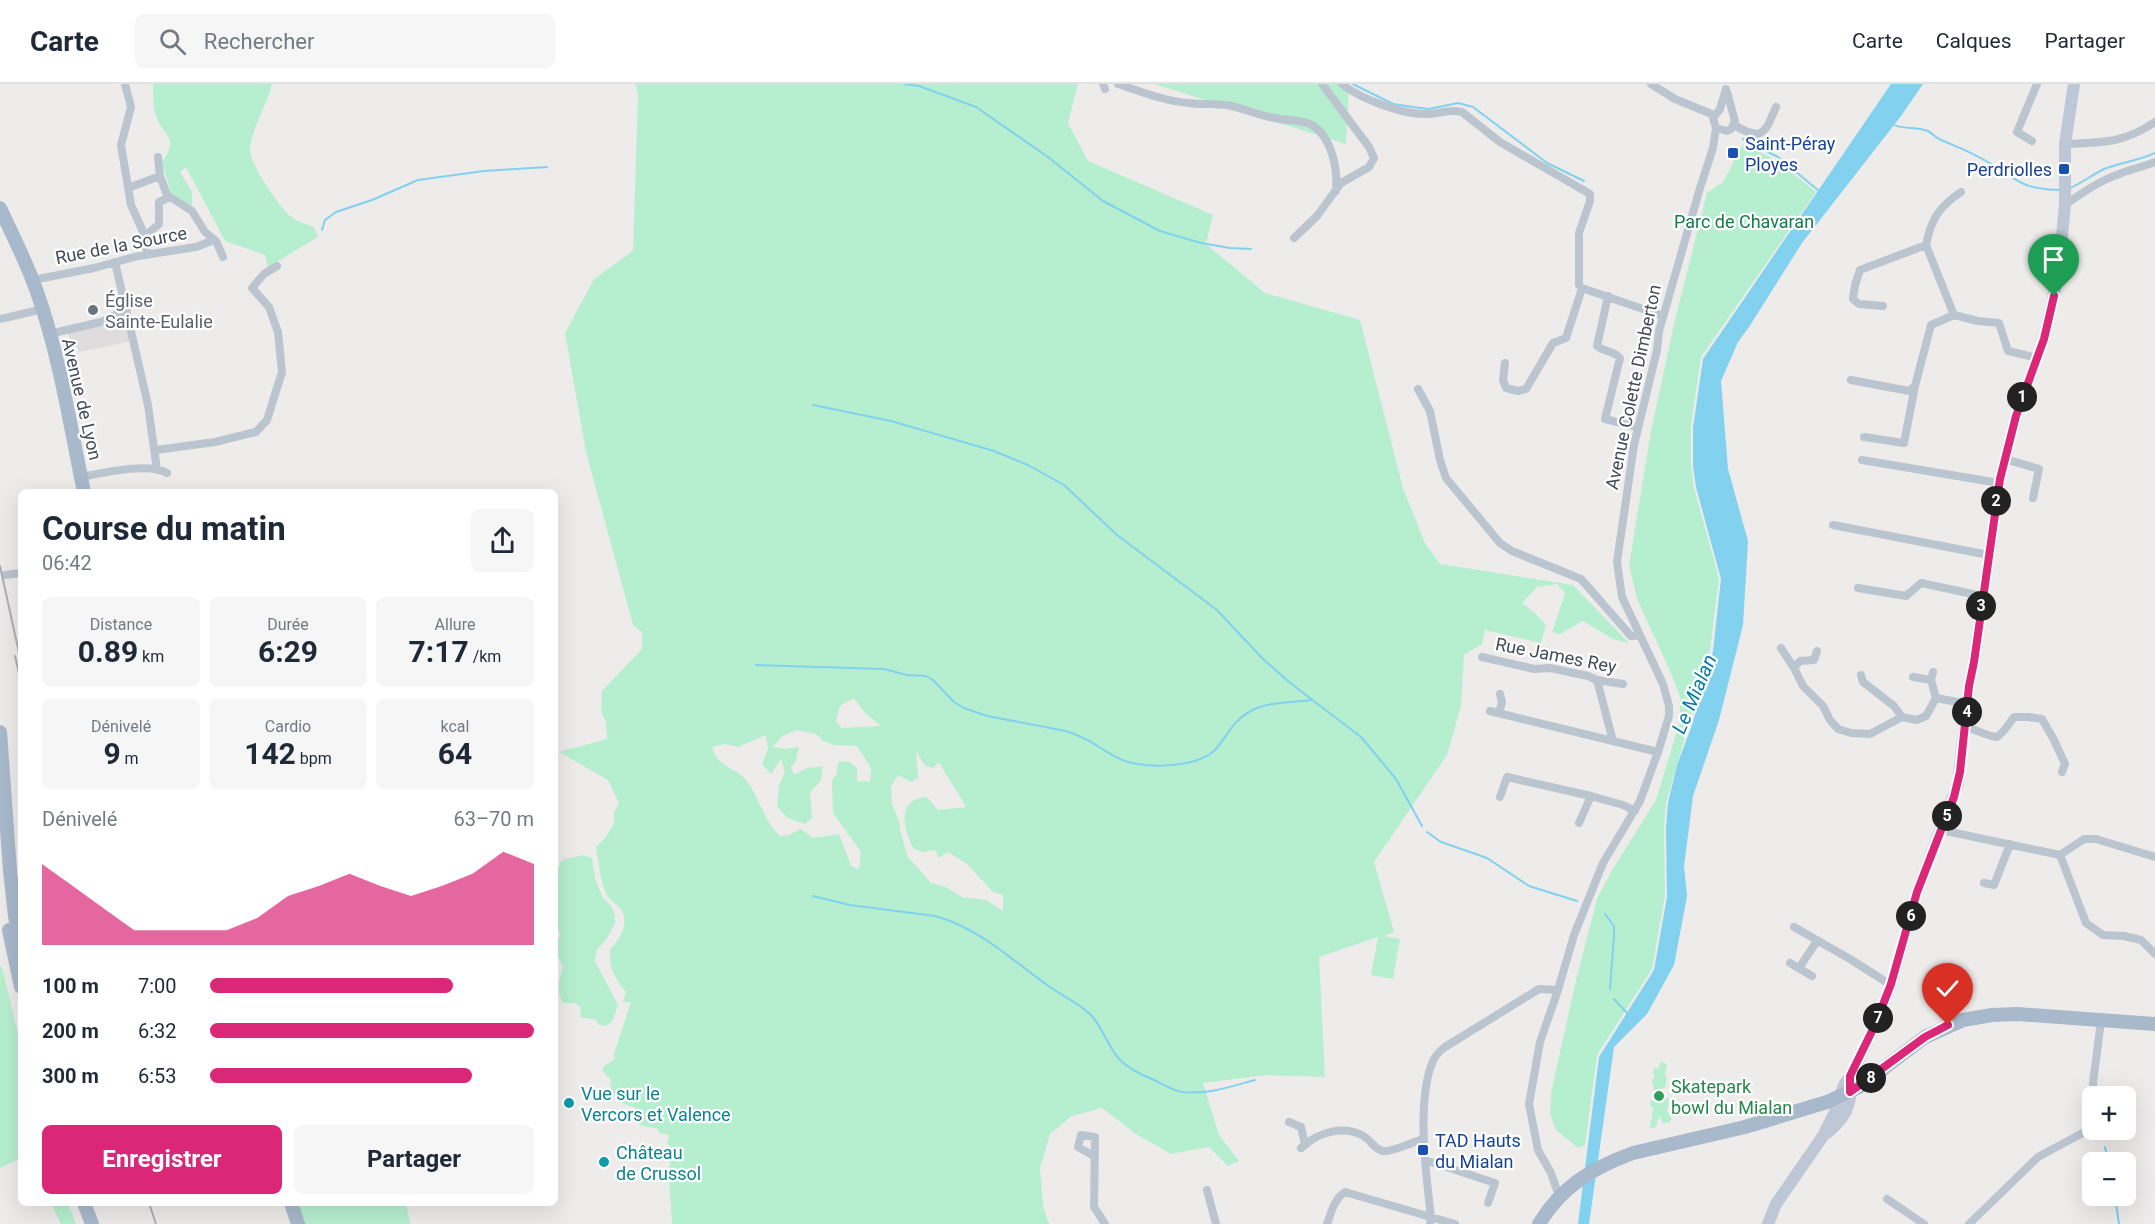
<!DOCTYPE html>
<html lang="fr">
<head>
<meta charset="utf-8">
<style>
  body { margin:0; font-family:Roboto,sans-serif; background:#f6f6f7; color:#1f2937; height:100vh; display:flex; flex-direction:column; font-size:22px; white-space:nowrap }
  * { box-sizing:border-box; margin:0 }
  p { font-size:20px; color:#747a83 }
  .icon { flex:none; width:33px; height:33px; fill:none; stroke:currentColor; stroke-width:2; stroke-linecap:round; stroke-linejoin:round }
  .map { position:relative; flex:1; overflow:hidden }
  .details { position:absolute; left:18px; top:405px; width:540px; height:717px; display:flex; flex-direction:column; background:#fff; border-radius:9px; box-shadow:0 6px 24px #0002 }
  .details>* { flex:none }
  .controls { position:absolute; left:2082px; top:1002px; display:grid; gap:12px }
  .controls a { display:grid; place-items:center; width:54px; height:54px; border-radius:9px; background:#fff; box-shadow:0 6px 24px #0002; font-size:30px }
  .pin { position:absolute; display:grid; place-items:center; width:51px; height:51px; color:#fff; margin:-62px -26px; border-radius:50% 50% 50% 0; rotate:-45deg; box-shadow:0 0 6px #0007 }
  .pin .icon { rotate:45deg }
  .km { position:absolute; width:30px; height:30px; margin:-15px; border-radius:50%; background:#222; color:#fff; font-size:16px; line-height:30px; text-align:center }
  .round { display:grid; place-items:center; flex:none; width:63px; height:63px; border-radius:9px; background:#f6f6f7 }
  .head { display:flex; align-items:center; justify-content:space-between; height:102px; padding:0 24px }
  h1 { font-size:33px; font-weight:700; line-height:45px }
  .stats { display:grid; grid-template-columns:repeat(3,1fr); gap:9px; height:102px; padding:6px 24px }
  .stats div { display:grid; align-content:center; border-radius:9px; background:#f6f6f7; text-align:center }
  .stats b { font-size:30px; font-weight:700 }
  .stats small { font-size:16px; font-weight:400 }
  .stats p { font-size:16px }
  .chart { height:168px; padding:12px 24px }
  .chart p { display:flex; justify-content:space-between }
  .chart svg { width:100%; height:108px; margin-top:6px; fill:#db2777; opacity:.7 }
  .cta { display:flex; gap:12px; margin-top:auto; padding:12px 24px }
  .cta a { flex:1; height:69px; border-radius:9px; background:#db2777; color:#fff; font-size:24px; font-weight:700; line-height:69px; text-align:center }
  .cta a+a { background:#f6f6f7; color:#1f2937 }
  ul { padding:0 24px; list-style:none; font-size:20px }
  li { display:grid; grid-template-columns:96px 72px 1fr; align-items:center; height:45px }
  li i { height:15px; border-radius:8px; background:#db2777 }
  header { display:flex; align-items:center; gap:36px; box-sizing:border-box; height:84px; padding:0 30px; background:#fff; border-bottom:2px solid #e0e1e3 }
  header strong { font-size:28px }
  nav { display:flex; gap:33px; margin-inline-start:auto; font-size:21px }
  .search { width:420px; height:54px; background:#f6f6f7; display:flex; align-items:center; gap:15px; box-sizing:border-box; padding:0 21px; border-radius:9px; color:#747a83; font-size:22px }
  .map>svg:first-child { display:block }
  .education { fill:#dfdcdd }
  .green { fill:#b6efd0; fill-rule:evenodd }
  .water { fill:#82d1ee }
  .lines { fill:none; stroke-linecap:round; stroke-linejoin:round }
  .stream { stroke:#82d1ee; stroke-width:2 }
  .street { stroke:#bbc5cf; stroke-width:8 }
  .secondary { stroke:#bdc7d6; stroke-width:12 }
  .primary { stroke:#a9b9cc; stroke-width:14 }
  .rail { stroke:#adb0b6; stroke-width:2 }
  .route-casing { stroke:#fff; stroke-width:12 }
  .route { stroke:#db2777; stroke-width:8 }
  .transit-dot { fill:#1a4fb4; stroke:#fff; stroke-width:2 }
  .worship-dot { fill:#6b7280; stroke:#fff; stroke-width:2 }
  .leisure-dot { fill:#2e9e5b; stroke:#fff; stroke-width:2 }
  .culture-dot { fill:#0f9aa8; stroke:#fff; stroke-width:2 }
  .labels { text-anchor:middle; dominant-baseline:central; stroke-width:4.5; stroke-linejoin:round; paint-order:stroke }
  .transit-label { font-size:18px; fill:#164399; stroke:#fff; text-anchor:start }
  .park-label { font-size:18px; fill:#137b4d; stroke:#fff }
  .street-label { font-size:18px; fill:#434d59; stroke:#fff }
  .worship-label { font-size:18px; fill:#5b616d; stroke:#fff; text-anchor:start }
  .leisure-label { font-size:18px; fill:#27864d; stroke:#fff; text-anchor:start }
  .culture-label { font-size:18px; fill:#0d838f; stroke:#fff; text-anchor:start }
  .water-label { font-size:20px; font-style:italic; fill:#087da8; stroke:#fff }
</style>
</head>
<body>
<header>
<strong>Carte</strong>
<div class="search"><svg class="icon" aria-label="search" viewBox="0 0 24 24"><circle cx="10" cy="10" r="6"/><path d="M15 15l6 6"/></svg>Rechercher</div>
<nav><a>Carte</a><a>Calques</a><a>Partager</a></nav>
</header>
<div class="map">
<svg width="2155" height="1140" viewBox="0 0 2155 1140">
  <rect width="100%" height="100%" fill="#eeebeb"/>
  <!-- education -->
  <path class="education" d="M128 234 133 257 79 268 78 263 71 264 68 247Z"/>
  <!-- green -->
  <path class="green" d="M153 0H272C267 21 250 47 250 67 251 81 278 121 289 131 295 137 306 140 314 143L318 153 268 183 265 171 225 157 186 83 180 88 192 108V123L171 109 162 79C181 50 161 53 155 28 153 20 153 9 153 0Z
    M635 0H1078L1068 39 1088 77 1213 131 1206 160 1265 209 1360 236 1403 404 1425 459 1440 480 1573 501 1629 559 1613 555 1583 537 1560 550 1552 548 1565 509 1557 500 1537 503 1522 519 1536 530 1546 541 1541 559 1485 546 1482 560 1464 571 1461 622 1447 671 1374 778 1394 848 1384 852 1400 855 1393 895 1371 891 1378 853 1319 873 1325 993 1266 991 1203 999 1219 1051 1239 1077 1228 1082 1209 1063 1171 1070 1136 1050 1102 1024 1072 1032 1050 1050 1040 1084 1043 1122 1049 1140H672L669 1095 671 1063 667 1059 669 1051 659 1049 658 1045 640 1041 637 1025 618 1017 617 1012 613 1011 610 999 612 997 602 986 604 982 615 975 614 970 631 918H623L626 908C614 893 609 885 610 865 619 857 629 840 622 827 619 821 612 818 608 813 600 799 600 781 596 766L597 762 606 753 614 739V728L619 719 608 696 559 668 607 655 606 639 601 627 602 607 642 565V548L633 541 586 368 565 249 594 195 633 167 638 10ZM854 614 865 629 881 642 842 644 836 637 840 622ZM797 646 816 650 823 657 834 661 857 662 871 684 870 698 857 697V684L848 677 838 678 837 690 832 696 833 729 861 768 859 785 851 782 839 750 813 754 801 745 789 751 780 752C763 736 760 713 745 695 733 682 718 684 712 663L725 660 738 663 766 651 768 665 762 680 771 690 781 675 785 688 779 701 777 722 787 734 805 740 812 734 810 709 821 696 823 682 807 684 794 691 791 683 796 677 799 663 785 665 773 663 782 652ZM916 667 925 682 933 684 939 678C947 694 958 707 966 723L938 726 927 713C895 715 904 745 913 764L923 768 936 766 938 774 948 768 967 780 993 808 1003 811V827L986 816 962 813 946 803 931 799 908 773 901 750 899 737 892 720 891 702 898 691 911 698 918 694Z
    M1154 0H1349L1346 60Z
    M1743 60 1776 76 1816 108 1701 273 1691 341V379L1694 404 1719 494 1710 566 1666 719 1664 744 1665 812 1652 885 1597 971 1585 1061 1578 1064 1556 1046 1550 1030 1551 1009 1576 896 1597 815 1611 788 1656 716 1680 637V613L1671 589 1637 515 1629 481 1651 347 1674 240 1707 109 1723 98Z
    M583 771 592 774 595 794 600 807 603 814 612 823 615 831V839L610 849 605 857 597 866 595 877 618 921 612 938 605 942 599 941 596 936 580 933 581 924 575 919H563C556 906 559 896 563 882 556 870 554 864 560 851L555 830 558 785 562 776Z
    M0 883H2L21 962V1074L0 1084Z
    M1660 978 1667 980 1665 990 1667 994 1665 1003 1662 1005V1012L1669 1015 1667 1027 1672 1035 1669 1039H1663L1659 1032 1656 1043 1650 1045 1653 1023 1650 1022 1651 1016 1654 1017 1656 1012 1652 997 1655 990H1653L1654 984 1659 985Z
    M51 1119H68L76 1140H61Z
    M291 1119H406L410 1140H298Z"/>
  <!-- water -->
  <path class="water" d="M1891 0H1923L1901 32 1802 159 1749 243 1738 258 1721 297 1728 385 1748 457 1743 541 1719 636 1693 712 1684 782 1687 812 1674 881 1647 930 1614 963 1589 1140H1578L1599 973 1654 886 1667 813 1666 744 1668 719 1677 681 1692 641 1713 567 1721 495 1696 403 1693 382V344L1703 275Z"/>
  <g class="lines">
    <!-- stream -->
    <path class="stream" d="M904 0 919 2 976 23 1048 73 1103 117 1160 147 1201 159 1230 164 1251 165
      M1353 0 1393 20 1413 23 1429 25 1458 19 1473 23 1547 79 1584 97
      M1892 40C1902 46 1916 42 1928 47 1932 49 1935 53 1939 55 1955 62 1971 68 1986 77 2019 96 2019 105 2061 106
      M1743 55 1778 73 1819 107
      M2070 104C2082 99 2092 91 2104 85 2121 78 2139 77 2155 69
      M322 146 325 136 336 128 372 116 418 96 484 87 547 83
      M813 321 891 337 994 367 1028 381 1064 401 1117 451 1217 526 1262 574 1289 598 1361 653 1396 695 1422 742
      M756 581 884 585 907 591 926 592 933 596 954 618 964 624 987 632 1066 647C1078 651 1089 656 1099 663 1109 669 1117 675 1128 678 1151 684 1198 684 1216 665 1227 652 1234 636 1249 628 1268 617 1291 619 1312 616
      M1427 748 1441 758 1487 774 1529 802 1577 817
      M813 812 850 821 935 832C979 844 1012 876 1047 901 1062 912 1079 919 1092 932 1103 945 1108 962 1119 975 1128 984 1141 991 1154 996 1163 1000 1173 1007 1183 1008 1207 1011 1233 1002 1255 996
      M1605 830 1614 842V852L1610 905
      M1614 915 1628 930
      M2105 1063 2108 1078
      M2115 1112 2119 1140"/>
    <!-- street -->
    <path class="street" d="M125 0 131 23 121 61 131 121 145 152 147 171
      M1103 0 1105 5
      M1118 0C1142 8 1164 17 1189 19 1203 21 1217 19 1231 22 1246 25 1260 32 1275 34 1287 37 1300 35 1312 41 1332 53 1338 86 1336 107
      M1342 0C1360 15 1402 30 1425 30 1438 31 1449 24 1462 28L1500 58 1590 110V117L1579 149V201L1582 204 1663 232
      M1651 0 1675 15 1714 31
      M1734 41C1763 58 1765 49 1776 23
      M1716 44 1727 47 1731 45 1735 37 1727 8
      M2032 57 2017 48 2037 0
      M2065 60C2103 58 2122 60 2155 38
      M128 104 160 92
      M170 113 192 127 205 148 216 157 223 173
      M2065 121C2082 109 2099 97 2119 90 2131 85 2143 83 2155 78
      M145 152 159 140V118L170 113 167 111 160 92 158 73
      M1294 154 1317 132 1341 99 1369 83 1374 74 1369 63 1322 0
      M1926 161C1931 135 1939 123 1961 108
      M115 178 148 321 157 386
      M33 196 94 184 138 172 196 163 214 156
      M1608 212 1597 262C1604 268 1614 267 1620 274L1605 335 1638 343
      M1883 222 1859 220 1853 215 1855 201 1860 186 1926 161 1954 231 1978 237 1999 239 2008 267 2038 274
      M0 235 43 225
      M49 250 101 238 127 225
      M1505 279 1503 296 1506 304 1518 307 1526 305 1553 259 1566 254 1582 204
      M1851 296 1909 307 1915 302 1931 241 1954 231
      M1418 305 1430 327 1440 376 1446 394 1500 459 1512 467 1581 495 1631 552 1639 551
      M1864 353 1904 359 1915 302
      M156 366 215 358 256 348 267 336 282 288 278 248 269 223 252 204 264 190 277 182
      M2005 375 2039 385 2033 414
      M1862 376 1999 399
      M81 393C102 389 149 378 167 389
      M1833 441 1989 471
      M5 491 21 489
      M1858 504 1906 512 1921 499 1982 512
      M1781 564 1794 584 1803 602 1823 622 1830 636 1838 645 1851 649 1870 650 1902 633 1917 636 1926 632 1936 614 1968 620
      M1482 573 1534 585 1550 584 1588 592 1597 596 1623 600
      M1794 584 1800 577 1814 576 1817 567
      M1933 588 1931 596 1936 614
      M1861 591 1863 598 1894 622 1902 633
      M1913 593 1931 596
      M1597 596 1613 657
      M1490 627 1658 668
      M1499 629 1502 618 1500 610
      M1965 643C1976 645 1986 652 1997 653 2005 647 2008 641 2014 633H2028L2042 635 2054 656 2065 680 2062 688
      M1500 713 1507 693 1591 712 1623 721 1635 727
      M1579 739 1591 712
      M1941 746 2060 771
      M2060 771 2086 839 2103 851 2124 852 2141 856 2155 870
      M2060 771 2084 755H2096L2155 773
      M1984 799 1994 801 2010 760
      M1794 843 1850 875 1891 901
      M1790 879 1812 892
      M1799 884 1817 857
      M2094 1012 2093 999 2101 937
      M1289 1038 1301 1043 1305 1061
      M1301 1064C1318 1048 1345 1040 1365 1053 1371 1057 1375 1066 1383 1067 1392 1068 1413 1058 1423 1055
      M1094 1072 1078 1063 1081 1051 1095 1053 1094 1123 1105 1140
      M1425 1076 1495 1099 1488 1119
      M1207 1106 1216 1140
      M1559 1112 1551 1089 1538 1066 1529 1020 1540 958 1558 906 1574 851 1603 779 1640 717 1658 668 1669 632V622L1663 600 1622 513 1617 478 1634 361 1657 266 1659 247 1700 104 1713 64 1716 44 1713 34 1720 25 1726 5
      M1887 1115 1924 1140
      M1327 1140C1331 1129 1334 1115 1345 1108L1455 1140
      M1430 1140 1431 1133C1426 1090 1416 1016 1433 977 1435 971 1440 967 1445 963L1539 905 1558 906
      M1969 1140 2038 1073 2092 1044"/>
    <!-- secondary -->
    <path class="secondary" d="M1827 1049C1845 1034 1851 1023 1851 1000
      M1768 1140 1776 1120 1823 1052 1835 1028 1844 1001 1852 990 1875 941 1891 901 1917 808 1958 700 1969 602 1974 578 2000 395 2016 332 2044 255 2058 192 2065 121V60L2074 0"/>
    <!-- primary -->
    <path class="primary" d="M0 124C13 152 27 179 37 208 60 273 70 341 84 408
      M0 648 10 787 15 832 21 860
      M9 846 21 903
      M84 1119 92 1140
      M291 1119 298 1140
      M1539 1140C1561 1103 1592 1084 1633 1069L1745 1043 1827 1018 1859 1003 1925 953 1963 936 1992 931 2017 930 2155 940"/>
    <!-- rail -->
    <path class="rail" d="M0 482 21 578
      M15 572 21 598
      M149 1119 156 1140"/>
  </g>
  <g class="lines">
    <defs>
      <path id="route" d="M1948 941 1925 953 1850 1008V992L1875 941 1891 900 1917 808 1954 713 1960 688 1969 602 1974 578 2000 395 2016 332 2044 255 2054 212"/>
    </defs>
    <!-- route casing -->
    <use href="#route" class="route-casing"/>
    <!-- route -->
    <use href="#route" class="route"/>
  </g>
  <!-- markers -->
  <g class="transit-dot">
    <rect x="1727" y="63" width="12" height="12" rx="3"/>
    <rect x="2058" y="79" width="12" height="12" rx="3"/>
    <rect x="1417" y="1060" width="12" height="12" rx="3"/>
  </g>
  <circle class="worship-dot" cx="93" cy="226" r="6"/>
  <circle class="leisure-dot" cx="1659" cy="1012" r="6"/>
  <g class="culture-dot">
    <circle cx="569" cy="1019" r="6"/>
    <circle cx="604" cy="1078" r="6"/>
  </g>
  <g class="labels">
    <!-- transit labels -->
    <g class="transit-label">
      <text x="1745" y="59">Saint-Péray<tspan x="1745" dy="21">Ployes</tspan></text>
      <text x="2052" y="85" text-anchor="end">Perdriolles</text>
      <text x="1435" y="1056">TAD Hauts<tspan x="1435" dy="21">du Mialan</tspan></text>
    </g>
    <!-- park labels -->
    <g class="park-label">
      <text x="1744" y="137">Parc de Chavaran</text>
    </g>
    <!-- street labels -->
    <g class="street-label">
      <text transform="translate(121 161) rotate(-11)">Rue de la Source</text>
      <text transform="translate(1633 303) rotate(-78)">Avenue Colette Dimberton</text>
      <text transform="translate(82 315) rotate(77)">Avenue de Lyon</text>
      <text transform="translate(1556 571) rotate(11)">Rue James Rey</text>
    </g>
    <!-- worship labels -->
    <g class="worship-label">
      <text x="105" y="216">Église<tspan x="105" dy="21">Sainte-Eulalie</tspan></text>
    </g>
    <!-- leisure labels -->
    <g class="leisure-label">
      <text x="1671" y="1002">Skatepark<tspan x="1671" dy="21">bowl du Mialan</tspan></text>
    </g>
    <!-- culture labels -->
    <g class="culture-label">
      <text x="581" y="1009">Vue sur le<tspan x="581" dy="21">Vercors et Valence</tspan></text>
      <text x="616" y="1068">Château<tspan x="616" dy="21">de Crussol</tspan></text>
    </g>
    <!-- water labels -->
    <g class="water-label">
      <text transform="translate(1694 610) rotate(-67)">Le Mialan</text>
    </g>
  </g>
</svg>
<div class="controls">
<a>+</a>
<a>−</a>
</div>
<div class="pin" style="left:2054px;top:212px;background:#1e9e55"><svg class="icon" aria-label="arrive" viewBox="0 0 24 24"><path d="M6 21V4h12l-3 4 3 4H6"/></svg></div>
<div class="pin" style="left:1948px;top:941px;background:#d93025"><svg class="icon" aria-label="check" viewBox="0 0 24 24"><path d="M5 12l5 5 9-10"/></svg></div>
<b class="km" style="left:2022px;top:313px">1</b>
<b class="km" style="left:1996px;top:417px">2</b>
<b class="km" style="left:1981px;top:522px">3</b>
<b class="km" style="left:1967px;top:628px">4</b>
<b class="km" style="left:1947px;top:732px">5</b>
<b class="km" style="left:1911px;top:832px">6</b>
<b class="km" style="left:1878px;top:934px">7</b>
<b class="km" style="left:1871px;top:994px">8</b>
<section class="details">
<div class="head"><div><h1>Course du matin</h1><p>06:42</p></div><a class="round"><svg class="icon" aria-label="share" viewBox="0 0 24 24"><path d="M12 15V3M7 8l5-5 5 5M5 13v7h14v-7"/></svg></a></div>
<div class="stats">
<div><p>Distance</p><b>0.89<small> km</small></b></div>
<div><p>Durée</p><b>6:29</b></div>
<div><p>Allure</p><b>7:17<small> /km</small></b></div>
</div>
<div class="stats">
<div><p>Dénivelé</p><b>9<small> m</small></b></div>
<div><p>Cardio</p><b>142<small> bpm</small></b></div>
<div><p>kcal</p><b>64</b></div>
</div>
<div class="chart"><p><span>Dénivelé</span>63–70 m</p>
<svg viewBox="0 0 160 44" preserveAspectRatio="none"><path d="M0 44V11L10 20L20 29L30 38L40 38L50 38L60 38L70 33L80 24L90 20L100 15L110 20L120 24L130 20L140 15L150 6L160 11V44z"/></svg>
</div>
<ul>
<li><b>100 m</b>7:00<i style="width:75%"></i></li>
<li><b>200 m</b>6:32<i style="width:100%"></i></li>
<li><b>300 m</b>6:53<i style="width:81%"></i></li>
</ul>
<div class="cta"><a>Enregistrer</a><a>Partager</a></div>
</section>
</div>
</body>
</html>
